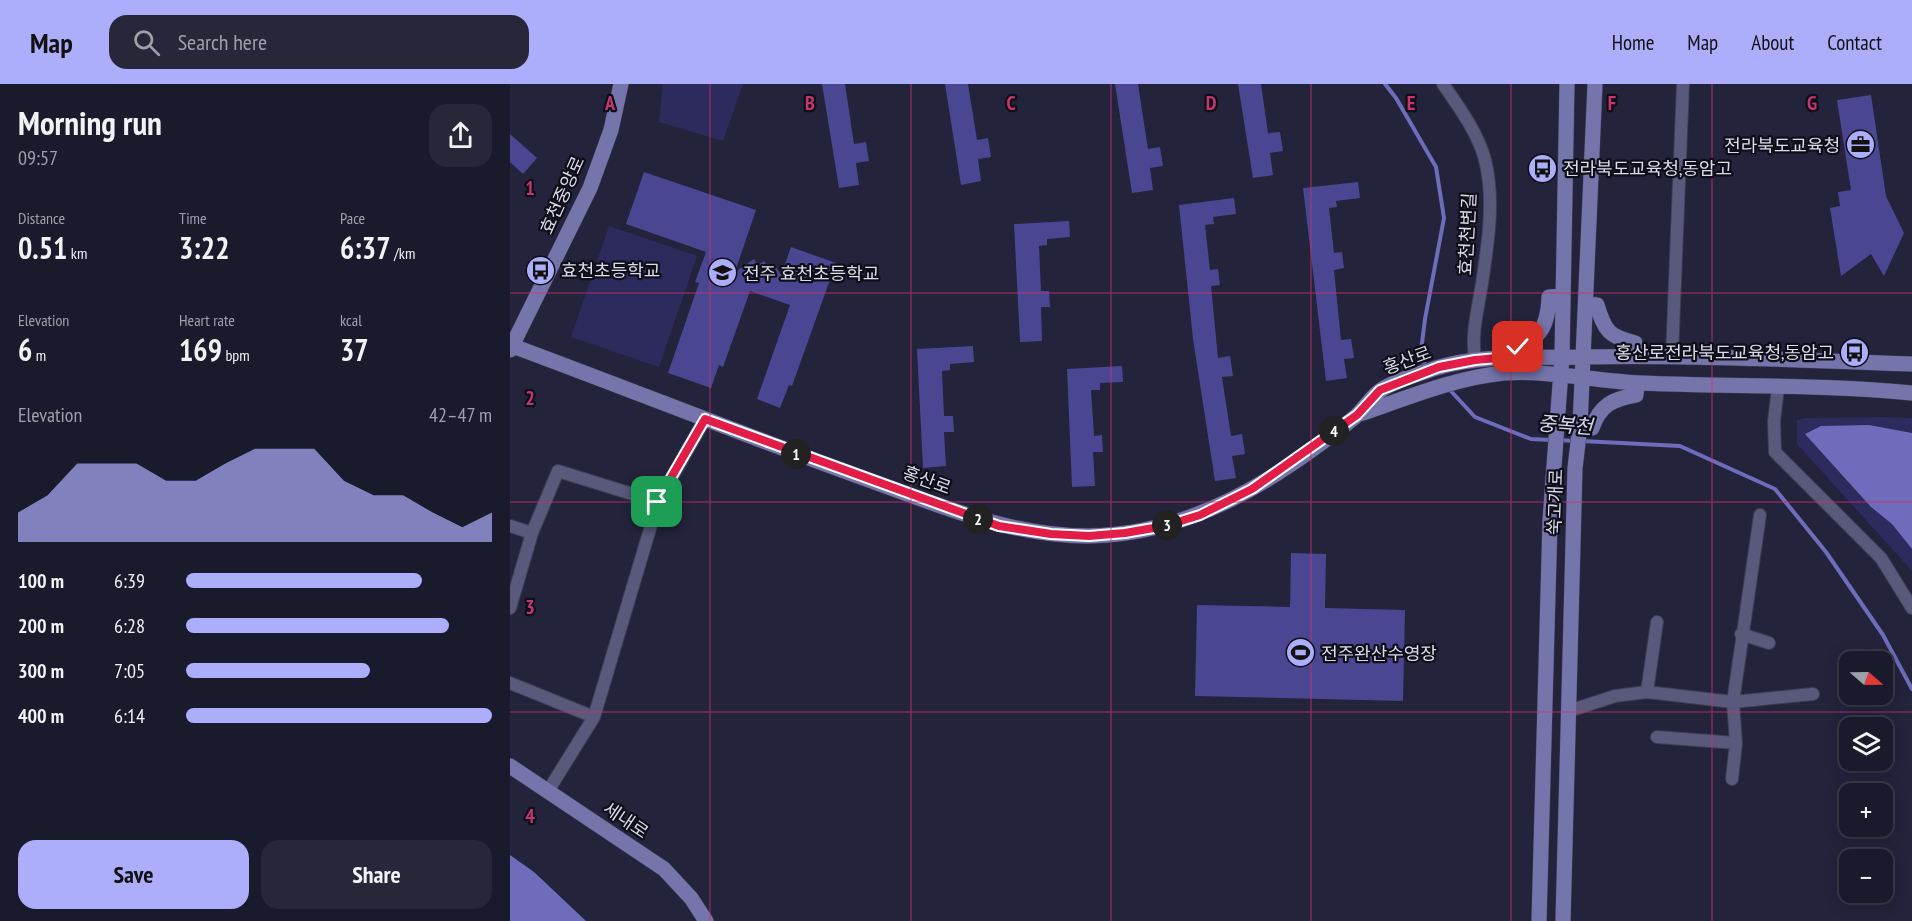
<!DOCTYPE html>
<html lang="en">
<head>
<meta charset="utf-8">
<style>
  body { margin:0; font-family:"PT Sans Narrow","Noto Sans KR",sans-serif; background:#272739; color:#f1f3f6; height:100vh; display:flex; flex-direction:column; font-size:22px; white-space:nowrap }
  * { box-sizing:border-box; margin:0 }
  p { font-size:20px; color:#9fa1aa }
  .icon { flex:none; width:33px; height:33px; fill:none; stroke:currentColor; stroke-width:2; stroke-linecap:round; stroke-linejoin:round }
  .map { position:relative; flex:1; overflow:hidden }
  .details { display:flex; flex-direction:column; background:#1a1a2d; width:510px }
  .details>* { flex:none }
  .needle { width:39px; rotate:110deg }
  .controls { position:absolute; left:1329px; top:567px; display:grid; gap:12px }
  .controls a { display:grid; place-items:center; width:54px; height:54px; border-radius:12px; background:#1a1a2d; box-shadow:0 3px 15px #0003,0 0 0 2px #383849; font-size:30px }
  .pin { position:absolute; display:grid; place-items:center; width:51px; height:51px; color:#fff; margin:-26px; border-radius:12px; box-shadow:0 3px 9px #0006 }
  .km { position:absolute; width:30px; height:30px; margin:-15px; border-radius:50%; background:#222; color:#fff; font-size:16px; line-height:30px; text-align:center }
  .round { display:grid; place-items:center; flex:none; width:63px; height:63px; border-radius:18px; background:#272739 }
  .overview { display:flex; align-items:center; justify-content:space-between; height:102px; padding:0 18px }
  h1 { font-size:33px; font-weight:700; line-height:45px }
  .figures { display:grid; grid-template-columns:repeat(3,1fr); gap:9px; height:102px; padding:6px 18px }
  .figures div { display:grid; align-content:center }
  .figures b { font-size:30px; font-weight:700 }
  .figures small { font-size:16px; font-weight:400 }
  .figures p { font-size:16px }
  .chart { height:168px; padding:12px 18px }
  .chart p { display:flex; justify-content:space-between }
  .chart svg { width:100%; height:108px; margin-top:6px; fill:#adaefb; opacity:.7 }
  .cta { display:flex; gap:12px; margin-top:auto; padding:12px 18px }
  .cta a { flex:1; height:69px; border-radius:18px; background:#adaefb; color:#111; font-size:24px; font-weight:700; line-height:69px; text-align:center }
  .cta a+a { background:#272739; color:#f1f3f6 }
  ul { padding:0 18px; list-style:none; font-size:20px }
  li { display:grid; grid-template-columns:96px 72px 1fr; align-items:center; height:45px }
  li i { height:15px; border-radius:8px; background:#adaefb }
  header { display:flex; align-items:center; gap:36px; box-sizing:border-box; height:84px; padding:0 30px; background:#adaefb; color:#111 }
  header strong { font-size:28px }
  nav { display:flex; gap:33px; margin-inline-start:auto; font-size:21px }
  .search { width:420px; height:54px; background:#272739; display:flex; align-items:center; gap:15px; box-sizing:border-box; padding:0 21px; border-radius:18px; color:#9fa1aa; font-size:22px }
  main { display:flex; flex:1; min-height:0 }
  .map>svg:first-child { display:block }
  .green { fill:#2d2a5d }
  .water { fill:#6e6cbb }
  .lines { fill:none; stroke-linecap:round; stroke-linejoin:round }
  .stream { stroke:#6e6cbb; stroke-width:4 }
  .building { fill:#4a4691 }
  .street-casing { stroke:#3d3d54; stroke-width:14 }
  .secondary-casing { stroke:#3d3d54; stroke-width:16 }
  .street { stroke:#59597b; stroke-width:12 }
  .secondary { stroke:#7575ab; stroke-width:15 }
  .route-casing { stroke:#fff; stroke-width:12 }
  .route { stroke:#e11d48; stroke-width:8 }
  .grid { fill:none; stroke:#c63571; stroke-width:1.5; stroke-opacity:0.55 }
  .labels { text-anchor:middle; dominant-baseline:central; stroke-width:4.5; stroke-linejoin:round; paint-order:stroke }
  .poi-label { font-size:18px; fill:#dadbeb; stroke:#0e0e19; text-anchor:start }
  .street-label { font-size:18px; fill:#dadbeb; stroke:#0e0e19 }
  .water-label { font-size:20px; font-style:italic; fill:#d5d7ed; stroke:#0e0e19 }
  .grid-label { font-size:20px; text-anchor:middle; font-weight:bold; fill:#c63571; stroke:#0e0e19; stroke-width:4.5; stroke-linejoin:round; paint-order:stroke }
</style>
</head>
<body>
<header>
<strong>Map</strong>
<div class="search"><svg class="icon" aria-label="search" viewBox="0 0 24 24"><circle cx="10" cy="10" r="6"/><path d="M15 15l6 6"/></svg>Search here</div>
<nav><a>Home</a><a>Map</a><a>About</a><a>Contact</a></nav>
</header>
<main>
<section class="details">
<div class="overview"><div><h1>Morning run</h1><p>09:57</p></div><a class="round"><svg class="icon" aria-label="share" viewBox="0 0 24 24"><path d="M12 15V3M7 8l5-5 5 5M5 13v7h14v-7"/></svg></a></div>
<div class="figures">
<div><p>Distance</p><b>0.51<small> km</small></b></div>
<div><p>Time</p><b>3:22</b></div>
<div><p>Pace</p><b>6:37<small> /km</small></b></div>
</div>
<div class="figures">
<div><p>Elevation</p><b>6<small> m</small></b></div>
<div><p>Heart rate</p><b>169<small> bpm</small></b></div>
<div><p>kcal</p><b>37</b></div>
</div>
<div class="chart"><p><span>Elevation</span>42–47 m</p>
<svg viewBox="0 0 160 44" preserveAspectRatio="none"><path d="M0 44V32L10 25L20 12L30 12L40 12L50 19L60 19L70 12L80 6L90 6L100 6L110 19L120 25L130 25L140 32L150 38L160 32V44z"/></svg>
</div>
<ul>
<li><b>100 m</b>6:39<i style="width:77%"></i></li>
<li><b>200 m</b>6:28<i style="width:86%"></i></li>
<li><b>300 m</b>7:05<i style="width:60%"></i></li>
<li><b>400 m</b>6:14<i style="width:100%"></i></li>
</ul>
<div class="cta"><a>Save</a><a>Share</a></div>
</section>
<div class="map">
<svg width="1402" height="837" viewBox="0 0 1402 837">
  <rect width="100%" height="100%" fill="#23233c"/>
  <!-- green -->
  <path class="green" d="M153 0H233L213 57 149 38Z
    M99 142 187 172 149 283 61 253Z
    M1375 333 1402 334V487L1287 360V336L1295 334Z"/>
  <!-- water -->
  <path class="water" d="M1359 341 1402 349V465L1382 440 1361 423 1295 350 1311 342Z
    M0 771 24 788 76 837H0Z"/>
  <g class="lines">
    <!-- stream -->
    <path class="stream" d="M875 0 886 14 926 83 934 134 915 235 910 275 917 282
      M939 305 965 333 1021 355 1041 356
      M1048 356 1065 357
      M1072 357 1170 362 1265 405 1316 468 1373 551 1402 605"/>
  </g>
  <!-- building -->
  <path class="building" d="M312 0H335L344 60 356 58 359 77 346 79 349 101 329 104Z
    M435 0H458L467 56 478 54 481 73 468 75 471 97 451 101Z
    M605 0H628L638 65 650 63 653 82 640 84 643 106 622 109Z
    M728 0H751L758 49 770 48 773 67 760 69 763 91 743 94Z
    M1361 11 1376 112 1394 149 1374 192 1361 170 1331 192 1320 124 1330 122 1328 108 1341 106 1327 16Z
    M0 50 27 74 13 90 0 78Z
    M134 88 246 126 225 188 244 175 248 181 254 177 259 184 264 180 271 191 281 163 326 179 282 302 279 301 270 324 247 315 280 221 240 207 213 283 209 281 201 304 158 289 189 199 185 198 196 168 116 140Z
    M848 98 850 114 826 117 827 123 819 124 824 169 832 168 834 184 824 186 831 256 841 255 844 274 834 275 837 294 816 297 793 104Z
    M724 114 726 130 703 133 704 140 695 141 700 186 708 185 710 201 701 202 708 274 720 272 723 292 712 293 721 352 732 350 735 370 722 372 726 394 705 397 683 255 669 121Z
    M559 137 560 153 537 155V161L529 162 531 207H539L540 223H531L532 257 510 258 504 140Z
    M463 262 464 278 440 280V286L432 287 434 332H443L444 348H434L436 382 413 384 407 265Z
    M612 282 613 298 590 299V306H581L584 352 592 351 593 368H583L585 402 562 403 557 285Z
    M781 469 816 470 815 524 895 526 893 617 685 612 687 521 780 523Z"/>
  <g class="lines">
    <defs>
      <path id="street" d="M933 0C949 23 968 49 975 76 985 115 978 160 972 199 968 226 961 248 965 276
        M1162 271 1173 0
        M1268 304 1264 337 1265 368 1371 474 1402 524
        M0 442 22 449
        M0 524 22 449 48 387 148 418
        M1231 550 1259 559
        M0 599 84 633
        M1137 608 1147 538
        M1059 627 1105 612 1137 608 1223 618 1303 610
        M1361 639 1372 638
        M1147 653 1226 659
        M1222 695 1226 659 1223 618 1250 431
        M38 707 84 633 148 418 195 335"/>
      <path id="secondary" d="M1076 220 1087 221C1095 248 1099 252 1125 259V272
        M0 261C119 305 236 352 356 395 429 421 499 452 578 452 681 451 768 395 845 333 854 325 861 313 871 306 886 296 909 290 926 284 972 270 1020 274 1067 273 1179 271 1290 276 1402 280
        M0 266 80 104 101 46 111 0
        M999 273 998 265C1029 258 1038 244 1039 213L1053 212
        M850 330C897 314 944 294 994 289 1037 286 1086 297 1130 299 1220 303 1312 300 1402 309
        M1070 342 1082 344C1090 321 1103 315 1126 311L1127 299
        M0 682 154 785 181 814 196 837
        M1029 837 1040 437 1052 273 1057 0
        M1053 837 1065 384 1070 342 1085 0"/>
    </defs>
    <!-- street casing -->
    <use href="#street" class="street-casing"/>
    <!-- secondary casing -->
    <use href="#secondary" class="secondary-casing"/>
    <!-- street -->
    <use href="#street" class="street"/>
    <!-- secondary -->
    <use href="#secondary" class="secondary"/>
  </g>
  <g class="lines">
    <defs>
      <path id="route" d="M147 418 195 335 489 442 541 450 579 452 615 449 655 442 690 431 742 405 847 331 870 306 929 283 965 276 999 273 998 265 1008 263"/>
    </defs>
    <!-- route casing -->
    <use href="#route" class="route-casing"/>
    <!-- route -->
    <use href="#route" class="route"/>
  </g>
  <!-- grid -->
  <path class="grid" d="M200 0V837M401 0V837M601 0V837M801 0V837M1001 0V837M1202 0V837M0 209H1402M0 418H1402M0 628H1402"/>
  <!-- icons -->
  <defs>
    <symbol id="office-disc" viewBox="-11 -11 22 22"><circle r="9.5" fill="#adaefb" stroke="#0e0e19"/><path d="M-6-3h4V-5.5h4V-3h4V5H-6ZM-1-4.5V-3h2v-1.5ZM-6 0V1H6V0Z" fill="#111"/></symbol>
    <symbol id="bus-disc" viewBox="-11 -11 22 22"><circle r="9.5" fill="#adaefb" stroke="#0e0e19"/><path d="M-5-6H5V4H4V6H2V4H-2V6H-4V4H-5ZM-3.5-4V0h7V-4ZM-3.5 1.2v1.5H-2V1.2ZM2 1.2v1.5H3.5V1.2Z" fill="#111"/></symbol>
    <symbol id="school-disc" viewBox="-11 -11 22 22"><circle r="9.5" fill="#adaefb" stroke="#0e0e19"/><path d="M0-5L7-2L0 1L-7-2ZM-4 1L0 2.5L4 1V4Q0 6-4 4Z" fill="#111"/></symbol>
    <symbol id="stadium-disc" viewBox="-11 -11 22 22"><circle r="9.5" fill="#adaefb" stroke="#0e0e19"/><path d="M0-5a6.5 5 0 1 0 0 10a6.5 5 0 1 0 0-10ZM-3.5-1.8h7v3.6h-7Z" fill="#111"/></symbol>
  </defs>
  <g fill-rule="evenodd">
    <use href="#office-disc" x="1334" y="44" width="33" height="33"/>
    <use href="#bus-disc" x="1016" y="68" width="33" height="33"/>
    <use href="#bus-disc" x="14" y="170" width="33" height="33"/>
    <use href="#school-disc" x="196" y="172" width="33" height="33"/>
    <use href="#bus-disc" x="1328" y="252" width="33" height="33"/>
    <use href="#stadium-disc" x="774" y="552" width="33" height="33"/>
  </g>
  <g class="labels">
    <!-- poi labels -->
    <g class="poi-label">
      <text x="1330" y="61" text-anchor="end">전라북도교육청</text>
      <text x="1053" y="84">전라북도교육청,동암고</text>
      <text x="51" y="186">효천초등학교</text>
      <text x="233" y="189">전주 효천초등학교</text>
      <text x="1324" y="268" text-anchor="end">홍산로전라북도교육청,동암고</text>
      <text x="811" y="569">전주완산수영장</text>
    </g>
    <!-- street labels -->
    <g class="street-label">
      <text transform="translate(52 111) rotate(-66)">효천중앙로</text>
      <text transform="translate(957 150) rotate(-87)">효천천변길</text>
      <text transform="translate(897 276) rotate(-20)">홍산로</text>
      <text transform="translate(417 396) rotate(20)">홍산로</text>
      <text transform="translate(1045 418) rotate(-88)">쑥고개로</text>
      <text transform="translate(116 736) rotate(34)">세내로</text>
    </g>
    <!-- water labels -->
    <g class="water-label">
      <text transform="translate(1055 341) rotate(4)">중복천</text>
    </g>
  </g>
  <g class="grid-label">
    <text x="100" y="26">A</text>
    <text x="300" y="26">B</text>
    <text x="501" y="26">C</text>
    <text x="701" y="26">D</text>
    <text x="901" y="26">E</text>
    <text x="1102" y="26">F</text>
    <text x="1302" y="26">G</text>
    <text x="20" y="111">1</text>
    <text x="20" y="321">2</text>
    <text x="20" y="530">3</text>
    <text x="20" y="739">4</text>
  </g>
</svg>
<div class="controls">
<a><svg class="needle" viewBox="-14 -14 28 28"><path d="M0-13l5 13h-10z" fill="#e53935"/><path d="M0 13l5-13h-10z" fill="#9fa1aa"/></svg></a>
<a><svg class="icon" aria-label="layers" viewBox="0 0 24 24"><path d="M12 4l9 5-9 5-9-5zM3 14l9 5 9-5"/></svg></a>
<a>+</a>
<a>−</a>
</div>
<div class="pin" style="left:147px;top:418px;background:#1e9e55"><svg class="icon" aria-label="arrive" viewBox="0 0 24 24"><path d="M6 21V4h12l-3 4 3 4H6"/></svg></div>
<div class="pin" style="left:1008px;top:263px;background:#d93025"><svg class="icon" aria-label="check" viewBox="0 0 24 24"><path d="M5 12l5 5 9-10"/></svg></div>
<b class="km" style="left:286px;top:370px">1</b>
<b class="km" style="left:468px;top:435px">2</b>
<b class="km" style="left:657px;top:441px">3</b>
<b class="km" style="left:824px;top:347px">4</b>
</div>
</main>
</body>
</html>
